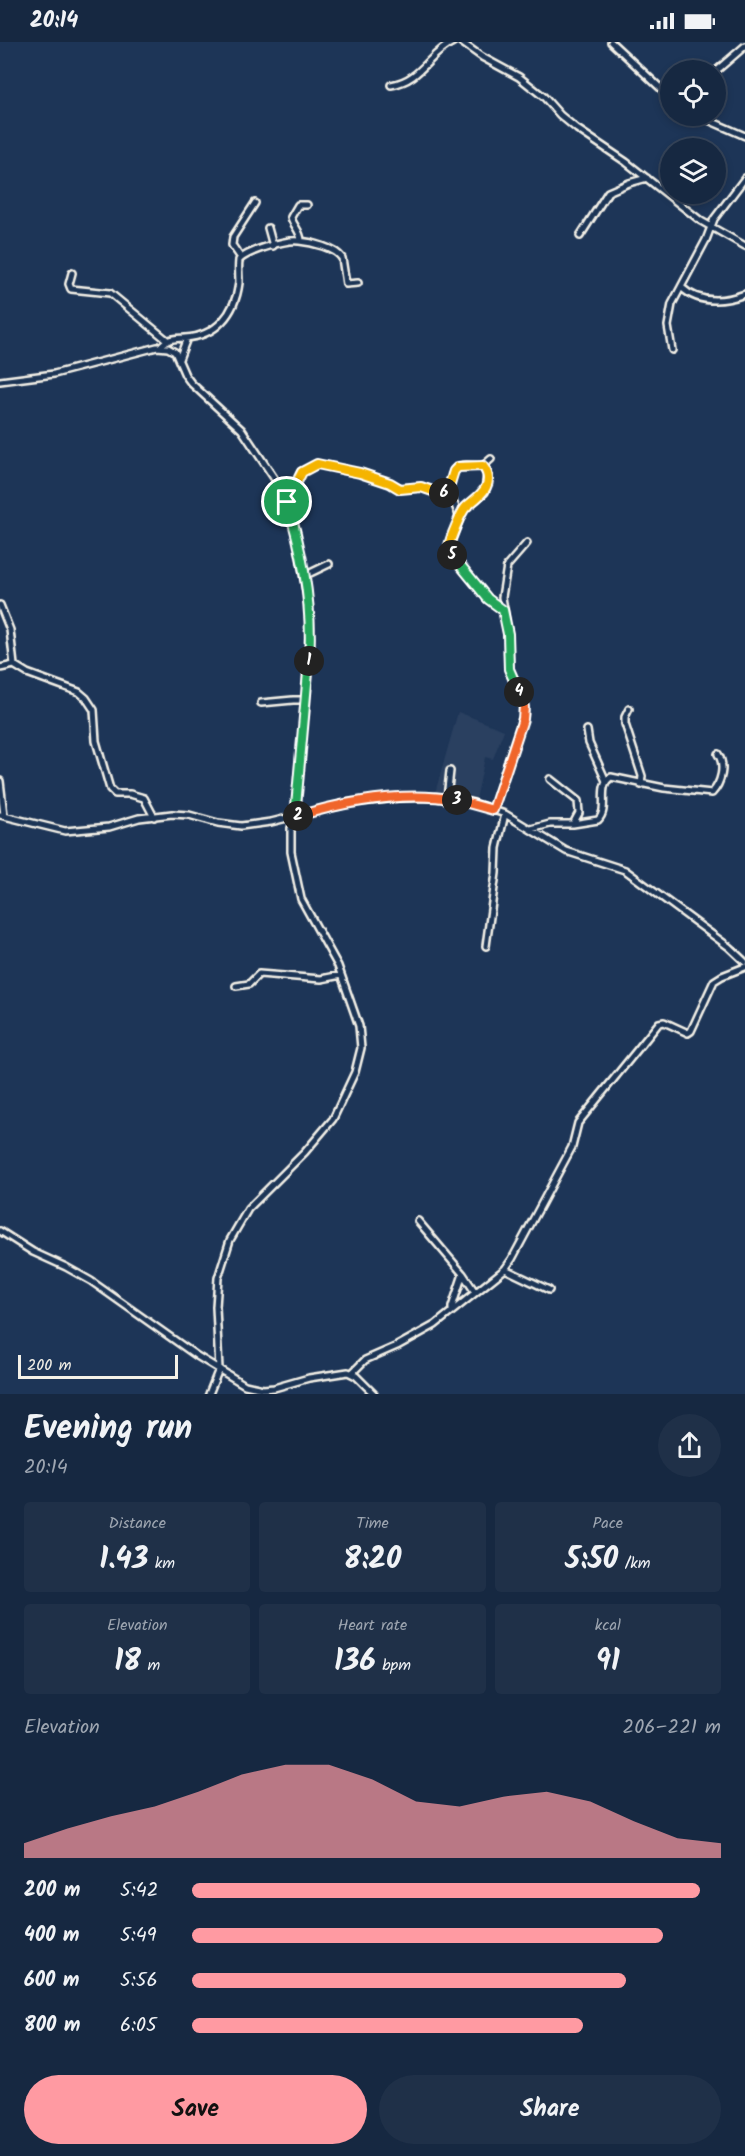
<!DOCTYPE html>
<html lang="en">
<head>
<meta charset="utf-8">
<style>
  body { margin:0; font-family:Kalam,sans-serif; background:#1f3048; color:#f1f3f6; height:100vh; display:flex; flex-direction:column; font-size:22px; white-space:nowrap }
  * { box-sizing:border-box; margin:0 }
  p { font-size:20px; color:#9ea6b1 }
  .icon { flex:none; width:33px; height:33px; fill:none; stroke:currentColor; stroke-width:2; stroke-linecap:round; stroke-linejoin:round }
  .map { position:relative; height:1352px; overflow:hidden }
  .drawer { display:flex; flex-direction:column; background:#162841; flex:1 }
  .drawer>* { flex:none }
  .buttons { position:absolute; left:660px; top:18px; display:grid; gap:12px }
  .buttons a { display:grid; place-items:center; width:66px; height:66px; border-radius:50%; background:#162841; box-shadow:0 3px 9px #0003,0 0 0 2px #35445a; font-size:30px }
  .scale { position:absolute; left:18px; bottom:15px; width:160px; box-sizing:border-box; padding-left:6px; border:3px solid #f4f1e8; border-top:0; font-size:16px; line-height:21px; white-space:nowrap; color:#f4f1e8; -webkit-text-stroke:4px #1d3557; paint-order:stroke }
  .pin { position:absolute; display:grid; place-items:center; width:51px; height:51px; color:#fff; margin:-26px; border:3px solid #fff; border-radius:50%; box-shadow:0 2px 6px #0007 }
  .km { position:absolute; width:30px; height:30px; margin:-15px; border-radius:50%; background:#222; color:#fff; font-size:16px; line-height:30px; text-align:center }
  .round { display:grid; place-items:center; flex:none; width:63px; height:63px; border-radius:32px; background:#1f3048 }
  .summary { display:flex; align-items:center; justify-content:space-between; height:102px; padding:0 24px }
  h1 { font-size:33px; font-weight:600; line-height:45px }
  .metrics { display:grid; grid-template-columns:repeat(3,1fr); gap:9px; height:102px; padding:6px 24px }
  .metrics div { display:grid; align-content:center; border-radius:6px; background:#1f3048; text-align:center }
  .metrics b { font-size:30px; font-weight:600 }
  .metrics small { font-size:16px; font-weight:400 }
  .metrics p { font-size:16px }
  .chart { height:168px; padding:12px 24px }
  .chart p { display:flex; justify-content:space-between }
  .chart svg { width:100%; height:108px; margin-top:6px; fill:#ff9aa2; opacity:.7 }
  .cta { display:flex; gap:12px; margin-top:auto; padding:12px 24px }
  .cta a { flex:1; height:69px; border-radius:36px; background:#ff9aa2; color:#111; font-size:24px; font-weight:600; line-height:69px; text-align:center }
  .cta a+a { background:#1f3048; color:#f1f3f6 }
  ul { padding:0 24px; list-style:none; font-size:20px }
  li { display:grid; grid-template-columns:96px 72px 1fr; align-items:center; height:45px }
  li i { height:15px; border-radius:8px; background:#ff9aa2 }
  .status { display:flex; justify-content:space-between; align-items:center; height:42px; padding:0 30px; background:#162841; direction:ltr }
  .status svg { height:16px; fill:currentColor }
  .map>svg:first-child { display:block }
  .built { fill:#2a4060 }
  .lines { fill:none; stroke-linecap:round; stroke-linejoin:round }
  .minor-casing { stroke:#f4f1e8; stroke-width:10 }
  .minor { stroke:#1d3557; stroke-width:5 }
  .split-1-casing { stroke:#fff; stroke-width:12 }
  .split-2-casing { stroke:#fff; stroke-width:12 }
  .split-3-casing { stroke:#fff; stroke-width:12 }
  .split-4-casing { stroke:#fff; stroke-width:12 }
  .split-5-casing { stroke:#fff; stroke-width:12 }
  .split-6-casing { stroke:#fff; stroke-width:12 }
  .split-7-casing { stroke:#fff; stroke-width:12 }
  .split-1 { stroke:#22a559; stroke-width:8 }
  .split-2 { stroke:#22a559; stroke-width:8 }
  .split-3 { stroke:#f0652b; stroke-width:8 }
  .split-4 { stroke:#f0652b; stroke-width:8 }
  .split-5 { stroke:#22a559; stroke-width:8 }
  .split-6 { stroke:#f5b400; stroke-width:8 }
  .split-7 { stroke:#f5b400; stroke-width:8 }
</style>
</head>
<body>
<div class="status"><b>20:14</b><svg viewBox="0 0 49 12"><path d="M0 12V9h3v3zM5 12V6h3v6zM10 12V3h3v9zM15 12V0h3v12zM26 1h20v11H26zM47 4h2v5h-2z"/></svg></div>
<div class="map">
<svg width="745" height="1352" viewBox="0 0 745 1352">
  <rect width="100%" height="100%" fill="#1d3557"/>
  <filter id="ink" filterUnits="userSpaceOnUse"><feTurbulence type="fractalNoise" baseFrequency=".0167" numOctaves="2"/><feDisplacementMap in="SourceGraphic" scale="12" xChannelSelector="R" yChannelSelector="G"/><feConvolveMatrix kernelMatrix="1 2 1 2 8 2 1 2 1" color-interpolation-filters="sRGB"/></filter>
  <g filter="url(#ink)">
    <!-- built -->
    <path class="built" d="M458 670 504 688 493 717 485 715 476 758 435 751Z"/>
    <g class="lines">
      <defs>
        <path id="minor" d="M461 0 482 15 519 35 544 55 560 73 577 87 626 120 701 179 745 204
          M611 0 670 55
          M716 29 745 4
          M391 43C422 38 428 12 453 0
          M699 74 745 94
          M268 186 273 204
          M580 194 608 150 629 141 647 136
          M301 199C301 189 293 184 291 175L298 163H307
          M241 216 232 203 233 195 255 161
          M72 231 69 242 71 247 110 251 167 298
          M681 245C699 262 723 260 745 252
          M160 305C167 296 174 297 185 296 216 294 235 272 239 241 239 233 238 226 239 218 248 209 286 197 299 199 312 200 335 206 342 216L346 242 358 241
          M672 308 668 284 672 262 706 198 714 177 745 136
          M179 317 187 296
          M0 339 54 332 157 305 168 306 175 310 185 333 191 341 242 388 280 445 287 460 296 489 308 560 310 585 306 658 295 775 291 786V810L301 857 338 924 359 984 361 1006 355 1030 333 1077 305 1110 248 1167 230 1198 218 1236 216 1265 219 1327 209 1352
          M449 448 460 476 449 505 451 512 488 557 503 568
          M287 460 301 430 317 422 360 431 390 441 401 447 421 445 441 451 449 448C450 443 451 439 452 433 456 418 472 425 483 424L491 417
          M460 476 464 467 485 450 487 433 483 424
          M304 534 329 522
          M0 563 10 588 14 623
          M0 626 14 623 27 631 79 650 86 656 94 668 96 699 110 747 115 752H130L144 756 154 775
          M261 661 293 658H306
          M629 667 625 675V682L642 734 641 743
          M587 688 589 701 606 739
          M550 737 578 759 579 771 573 782
          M0 739 4 773
          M447 756 450 729
          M493 768 524 672 521 654 509 627 508 592 502 555 507 524 527 501
          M0 773 65 789 109 785 139 776 172 772 189 773 218 781 241 784 271 780 348 761 397 756 435 755 473 761 505 772 566 809 625 828 729 905 745 920
          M531 787 550 782H573L598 778C610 767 596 745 611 735L664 746 712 751C721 741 726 724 718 712
          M486 904 496 831 497 806 505 772
          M236 944 249 942 259 932 321 937 341 933
          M418 1179 463 1232 452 1265V1269
          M0 1189 33 1210 66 1225 91 1239 197 1314 245 1343 263 1347 274 1346 309 1336 348 1330 356 1334 374 1352
          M505 1227 512 1217 572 1105 578 1081 659 981 664 980 688 991 691 989 714 939 722 934 745 925
          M463 1232 475 1250
          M352 1331 365 1318 397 1304 435 1283 505 1227 549 1248"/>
      </defs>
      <!-- minor casing -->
      <use href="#minor" class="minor-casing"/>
      <!-- minor -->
      <use href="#minor" class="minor"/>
    </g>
  </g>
  <g class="lines" filter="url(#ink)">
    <defs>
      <path id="split-1" d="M287 460C303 511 313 565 309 619"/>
      <path id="split-2" d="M298 774 295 775 309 619"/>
      <path id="split-3" d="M298 774C348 759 406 749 457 758"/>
      <path id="split-4" d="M457 758 493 768 523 677 524 665 519 650"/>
      <path id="split-5" d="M452 513 488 557 503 568 508 592 509 627 519 650"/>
      <path id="split-6" d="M444 451 448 448 454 429 458 425 483 424C497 443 479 454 466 465 461 470 450 497 449 504 449 508 450 509 452 513"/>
      <path id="split-7" d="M287 460 302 430 317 422 360 431 390 441 400 447 421 445 438 451H444"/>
    </defs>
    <!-- split-1 casing -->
    <use href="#split-1" class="split-1-casing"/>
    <!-- split-2 casing -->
    <use href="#split-2" class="split-2-casing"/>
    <!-- split-3 casing -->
    <use href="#split-3" class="split-3-casing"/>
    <!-- split-4 casing -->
    <use href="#split-4" class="split-4-casing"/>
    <!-- split-5 casing -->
    <use href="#split-5" class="split-5-casing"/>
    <!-- split-6 casing -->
    <use href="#split-6" class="split-6-casing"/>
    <!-- split-7 casing -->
    <use href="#split-7" class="split-7-casing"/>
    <!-- split-1 -->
    <use href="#split-1" class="split-1"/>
    <!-- split-2 -->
    <use href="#split-2" class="split-2"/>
    <!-- split-3 -->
    <use href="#split-3" class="split-3"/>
    <!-- split-4 -->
    <use href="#split-4" class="split-4"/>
    <!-- split-5 -->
    <use href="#split-5" class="split-5"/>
    <!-- split-6 -->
    <use href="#split-6" class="split-6"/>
    <!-- split-7 -->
    <use href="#split-7" class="split-7"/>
  </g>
</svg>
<div class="buttons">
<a><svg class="icon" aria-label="locate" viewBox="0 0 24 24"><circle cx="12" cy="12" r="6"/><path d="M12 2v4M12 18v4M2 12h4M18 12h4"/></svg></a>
<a><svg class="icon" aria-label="layers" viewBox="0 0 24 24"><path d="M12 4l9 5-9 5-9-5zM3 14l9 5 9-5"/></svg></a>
</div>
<div class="scale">200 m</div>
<div class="pin" style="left:287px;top:460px;background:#1e9e55"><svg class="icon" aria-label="arrive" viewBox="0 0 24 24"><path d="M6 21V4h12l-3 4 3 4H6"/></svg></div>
<b class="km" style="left:309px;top:619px">1</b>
<b class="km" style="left:298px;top:774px">2</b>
<b class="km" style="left:457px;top:758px">3</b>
<b class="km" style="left:519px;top:650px">4</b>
<b class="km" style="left:452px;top:513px">5</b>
<b class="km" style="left:444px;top:451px">6</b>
</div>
<section class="drawer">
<div class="summary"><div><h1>Evening run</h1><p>20:14</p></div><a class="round"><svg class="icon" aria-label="share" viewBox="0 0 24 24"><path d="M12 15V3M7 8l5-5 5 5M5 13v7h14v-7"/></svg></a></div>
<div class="metrics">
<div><p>Distance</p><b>1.43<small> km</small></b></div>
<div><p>Time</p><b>8:20</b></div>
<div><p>Pace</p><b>5:50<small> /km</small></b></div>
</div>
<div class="metrics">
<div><p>Elevation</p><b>18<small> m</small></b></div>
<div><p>Heart rate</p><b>136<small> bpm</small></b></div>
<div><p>kcal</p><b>91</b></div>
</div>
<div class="chart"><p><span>Elevation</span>206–221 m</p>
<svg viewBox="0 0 160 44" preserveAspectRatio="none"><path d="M0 44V38L10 32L20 27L30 23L40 17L50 10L60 6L70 6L80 12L90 21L100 23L110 19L120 17L130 21L140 29L150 36L160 38V44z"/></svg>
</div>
<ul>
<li><b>200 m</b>5:42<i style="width:96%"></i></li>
<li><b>400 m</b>5:49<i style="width:89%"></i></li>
<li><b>600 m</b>5:56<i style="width:82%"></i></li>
<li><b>800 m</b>6:05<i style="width:74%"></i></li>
</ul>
<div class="cta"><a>Save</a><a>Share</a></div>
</section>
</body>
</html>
